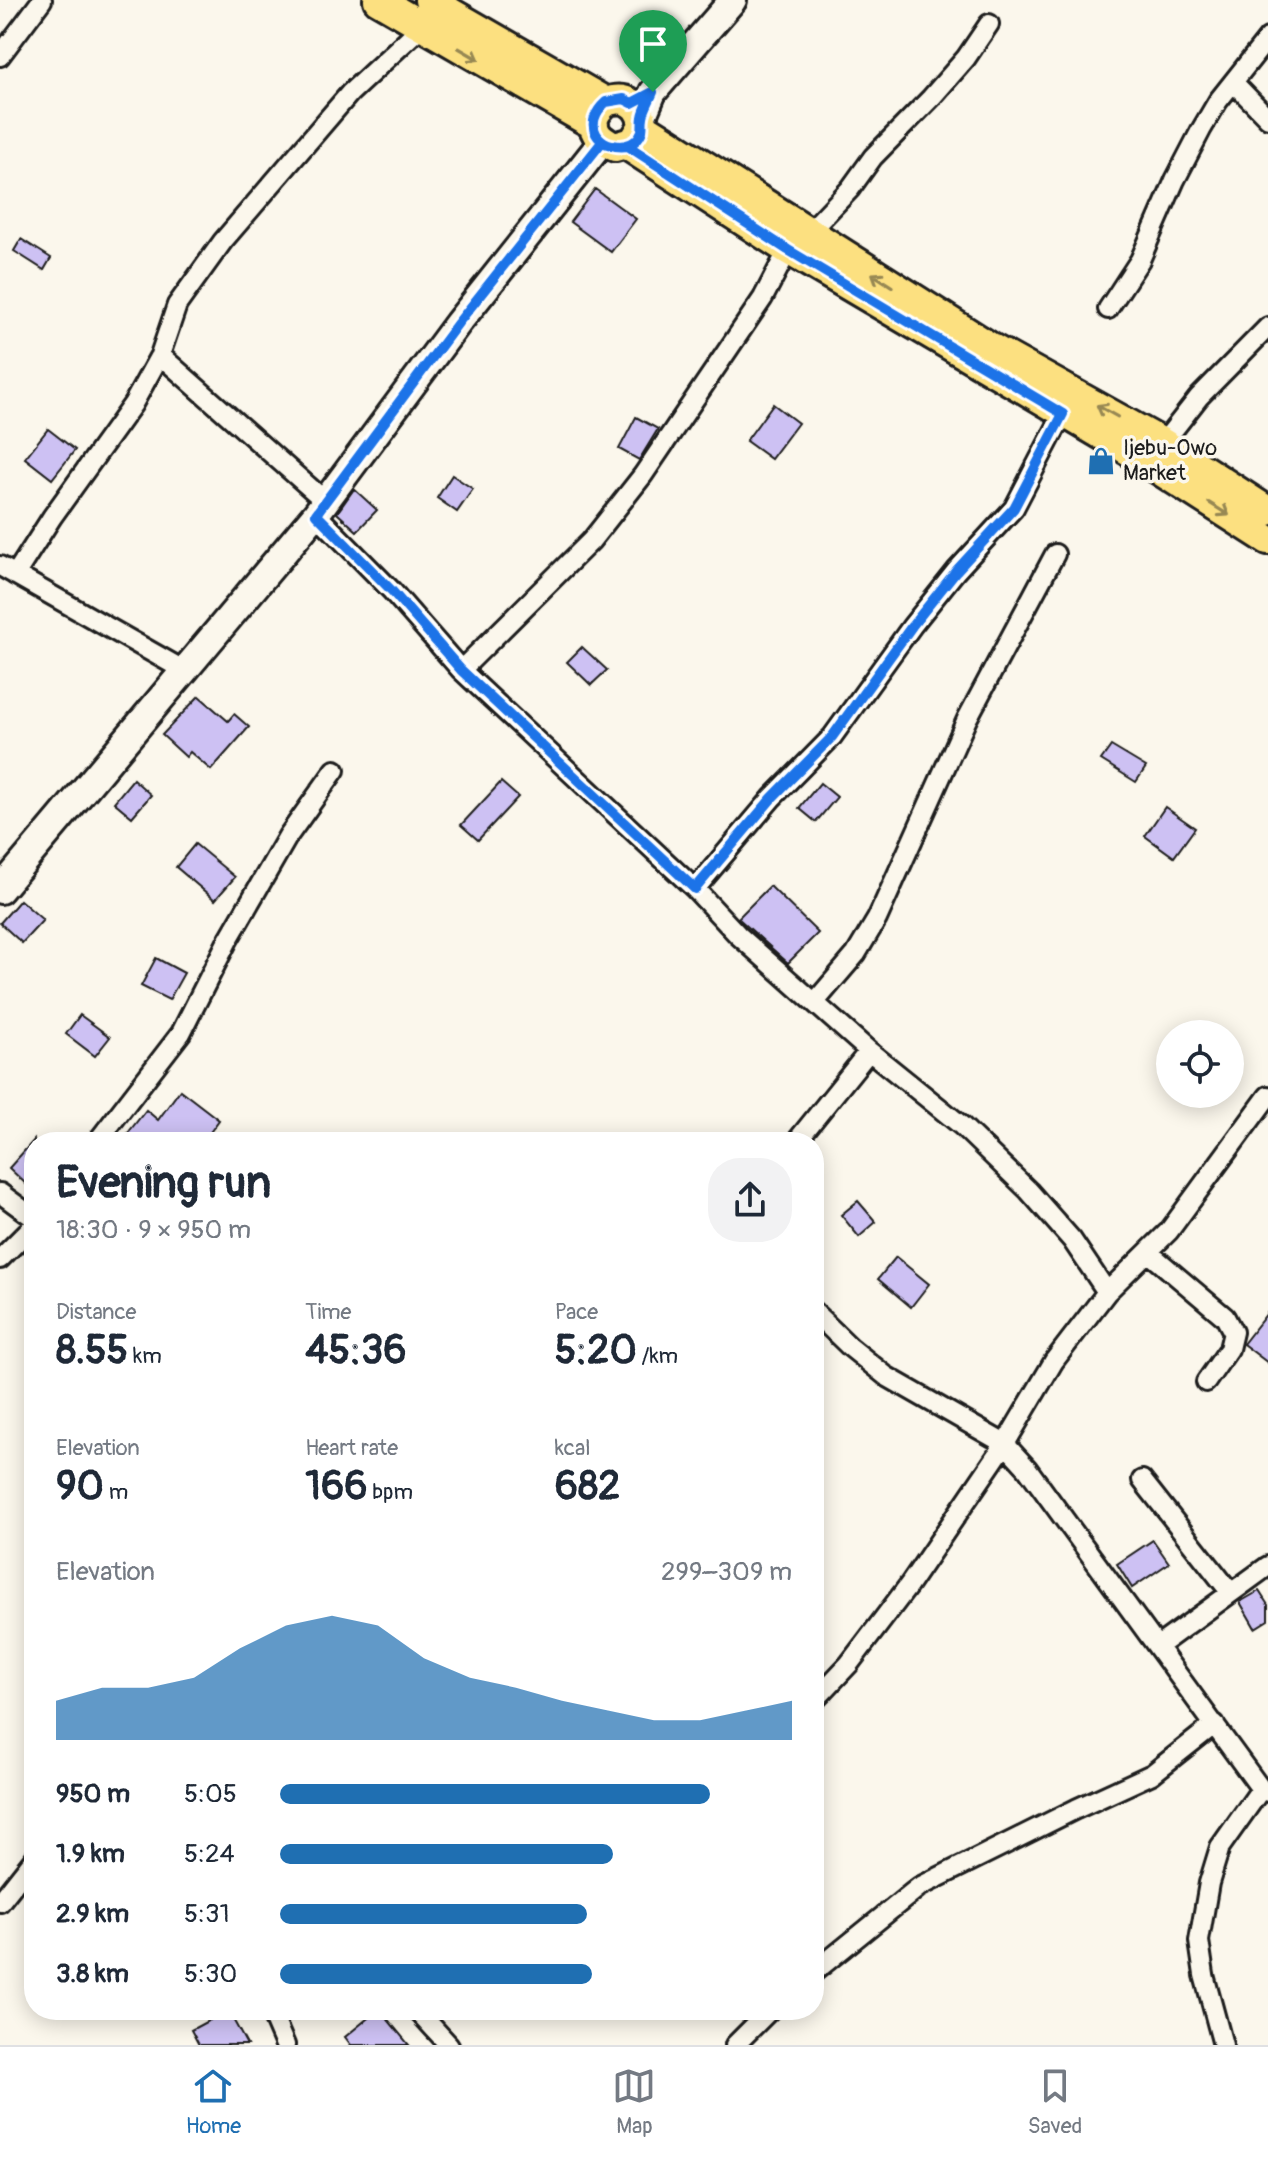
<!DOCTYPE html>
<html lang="en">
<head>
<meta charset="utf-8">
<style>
  body { margin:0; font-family:Pangolin,sans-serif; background:#f2f2f3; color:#1f2937; height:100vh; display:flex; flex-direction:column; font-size:30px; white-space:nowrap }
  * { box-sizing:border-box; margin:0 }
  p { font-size:26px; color:#747a83 }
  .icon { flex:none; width:44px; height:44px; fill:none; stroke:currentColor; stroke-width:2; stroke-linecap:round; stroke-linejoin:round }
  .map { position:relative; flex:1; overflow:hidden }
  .details { position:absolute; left:24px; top:1132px; width:800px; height:888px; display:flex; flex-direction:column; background:#fff; border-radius:32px; box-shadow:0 4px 20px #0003 }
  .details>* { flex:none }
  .tools { position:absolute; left:1156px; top:1020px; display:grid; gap:16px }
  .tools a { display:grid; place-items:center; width:88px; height:88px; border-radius:50%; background:#fff; box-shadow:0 4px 20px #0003; font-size:40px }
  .pin { position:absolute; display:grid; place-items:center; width:68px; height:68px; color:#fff; margin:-82px -34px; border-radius:50% 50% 50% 0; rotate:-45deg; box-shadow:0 0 8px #0007 }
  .pin .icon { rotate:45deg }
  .round { display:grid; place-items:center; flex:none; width:84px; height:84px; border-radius:32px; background:#f2f2f3 }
  .summary { display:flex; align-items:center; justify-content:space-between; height:136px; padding:0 32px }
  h1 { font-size:44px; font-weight:700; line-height:60px }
  .metrics { display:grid; grid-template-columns:repeat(3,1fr); gap:12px; height:136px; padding:8px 32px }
  .metrics div { display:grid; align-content:center }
  .metrics b { font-size:40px; font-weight:700 }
  .metrics small { font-size:22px; font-weight:400 }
  .metrics p { font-size:22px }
  .chart { height:224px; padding:16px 32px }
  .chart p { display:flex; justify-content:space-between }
  .chart svg { width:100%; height:144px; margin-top:8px; fill:#1f6fb2; opacity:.7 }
  ul { padding:0 32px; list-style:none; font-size:26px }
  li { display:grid; grid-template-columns:128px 96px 1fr; align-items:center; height:60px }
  li i { height:20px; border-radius:10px; background:#1f6fb2 }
  .tabs { display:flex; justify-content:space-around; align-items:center; height:112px; border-top:2px solid #e0e1e3; background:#fff; font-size:22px; color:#747a83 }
  .tabs a { display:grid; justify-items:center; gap:4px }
  .tabs .active { color:#1f6fb2 }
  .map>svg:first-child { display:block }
  .building { fill:#cdc1f3; stroke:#1c1c1c; stroke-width:2 }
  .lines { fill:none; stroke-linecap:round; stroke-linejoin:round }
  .street-casing { stroke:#1c1c1c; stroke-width:24 }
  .secondary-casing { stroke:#1c1c1c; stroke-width:32 }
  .primary-casing { stroke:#1c1c1c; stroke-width:34 }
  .street { stroke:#fbf7ec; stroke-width:18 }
  .secondary { stroke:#fbf7ec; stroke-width:26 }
  .primary { stroke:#fce080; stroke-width:28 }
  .oneway { stroke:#978853 }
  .route-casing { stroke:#fff; stroke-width:16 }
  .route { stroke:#1a73e8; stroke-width:10 }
  .labels { text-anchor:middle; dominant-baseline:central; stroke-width:7; stroke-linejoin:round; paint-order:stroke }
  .poi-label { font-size:22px; fill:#1c1c1c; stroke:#fbf7ec; text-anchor:start }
</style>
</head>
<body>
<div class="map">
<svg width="1268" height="2045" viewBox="0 0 1268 2045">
  <rect width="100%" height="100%" fill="#fbf7ec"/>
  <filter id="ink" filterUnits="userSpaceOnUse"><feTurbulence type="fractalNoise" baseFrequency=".0125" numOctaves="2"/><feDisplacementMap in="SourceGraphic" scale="16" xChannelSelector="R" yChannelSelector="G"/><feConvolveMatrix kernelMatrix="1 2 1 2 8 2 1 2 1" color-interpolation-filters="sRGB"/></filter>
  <g filter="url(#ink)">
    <!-- building -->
    <path class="building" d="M595 189 636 219 611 252 570 222Z
      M21 239 51 258 44 270 14 251Z
      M773 404 798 423 771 459 746 441Z
      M636 417 658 429 639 460 619 449Z
      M48 429 75 450 52 479 25 458Z
      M452 475 473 489 457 512 437 498Z
      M354 489 377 510 357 531 337 513Z
      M582 647 607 670 591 685 567 662Z
      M199 696 228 721 234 714 249 727 211 770 190 752 186 757 162 735Z
      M1111 746 1146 767 1136 782 1101 760Z
      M133 779 151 795 132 817 114 802Z
      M501 782 518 797 478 840 461 825Z
      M820 783 837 797 816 822 799 808Z
      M1165 807 1195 828 1174 857 1145 836Z
      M195 844 235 877 215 900 176 867Z
      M770 886 818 933 788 963 738 918Z
      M20 900 43 920 22 943 0 923Z
      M156 958 184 973 169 1000 141 986Z
      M80 1015 110 1037 95 1056 66 1034Z
      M180 1090 219 1120 203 1142H139L128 1133 146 1110 158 1120Z
      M34 1140V1177L27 1185 9 1168Z
      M858 1201 876 1222 859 1237 841 1215Z
      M896 1257 929 1284 911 1307 878 1279Z
      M1268 1312V1363L1243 1344Z
      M1153 1540 1169 1563 1132 1588 1117 1564Z
      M1259 1591 1268 1605V1620L1255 1628 1240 1602Z
      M228 2010 247 2045H199L191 2030Z
      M378 2010H380L409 2045H351L345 2037Z"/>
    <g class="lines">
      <defs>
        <path id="street" d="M0 56 42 0
          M1233 82 1268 118
          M810 231 850 189 873 157 931 98 966 58 989 24
          M1108 309 1140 260 1175 180 1201 130 1218 101 1268 38
          M160 355 325 501
          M1163 443 1199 397 1268 327
          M316 514 392 591 461 670 695 889 738 935 869 1051 962 1126 1029 1191 1072 1240 1107 1292
          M0 566 185 671
          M15 575 52 517 133 404 160 355 177 305 223 241 350 93 422 26
          M461 670 591 541 643 475 763 298 788 250
          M695 889 772 798 832 737 912 626 956 571 1014 508 1063 414
          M815 1002 856 954 877 919 967 719 1055 554
          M97 1142 181 1033 228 940 288 836 335 770
          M796 1142 869 1051
          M0 1193 34 1218
          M1148 1252 1225 1317 1233 1332 1229 1349 1206 1382
          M0 1259 34 1225
          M814 1312 850 1347 886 1376 1005 1444 1027 1468 1261 1789 1268 1792
          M1142 1480 1231 1593
          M1158 1646 1268 1566
          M814 1701 849 1664 909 1585 1005 1444 1054 1361 1107 1292 1169 1231 1268 1096
          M0 1902 34 1859
          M814 1972 919 1887 1076 1809 1152 1774 1215 1724
          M270 2010 285 2045
          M417 2010 449 2045
          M735 2045 770 2010
          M1223 2045 1204 1975 1199 1941 1209 1883 1220 1847 1261 1789"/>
        <path id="secondary" d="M642 118 653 92 733 0
          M0 890 316 514 458 323 602 142"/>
        <path id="primary" d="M378 0 594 125
          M429 0 606 102C625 95 641 104 643 126L633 142 615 147C592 137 585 120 606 102
          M643 126 992 348 1163 443 1268 511
          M628 146 788 250 1134 454 1268 540"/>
      </defs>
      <!-- street casing -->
      <use href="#street" class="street-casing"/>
      <!-- secondary casing -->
      <use href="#secondary" class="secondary-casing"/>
      <!-- primary casing -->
      <use href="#primary" class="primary-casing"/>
      <!-- street -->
      <use href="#street" class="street"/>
      <!-- secondary -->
      <use href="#secondary" class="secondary"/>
      <!-- primary -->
      <use href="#primary" class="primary"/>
    </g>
    <!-- one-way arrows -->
    <defs><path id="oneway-shaft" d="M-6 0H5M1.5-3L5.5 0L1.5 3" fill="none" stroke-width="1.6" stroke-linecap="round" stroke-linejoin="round" transform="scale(2)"/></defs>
    <g class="oneway">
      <use href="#oneway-shaft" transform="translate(469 54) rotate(30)"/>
      <use href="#oneway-shaft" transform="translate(882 280) rotate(-147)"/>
      <use href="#oneway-shaft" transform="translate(1107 411) rotate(-151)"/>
      <use href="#oneway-shaft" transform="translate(1219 509) rotate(32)"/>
    </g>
  </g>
  <g class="lines" filter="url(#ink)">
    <defs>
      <path id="route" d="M653 92C650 100 644 109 643 117 642 122 643 126 642 131 635 149 617 148 602 142L458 323 316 514 392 591 461 670 695 889 772 798 832 737 912 626 956 571 1014 508 1063 414 788 250 628 146C597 150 581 124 606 102L624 99 632 103 653 92"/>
    </defs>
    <!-- route casing -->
    <use href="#route" class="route-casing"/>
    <!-- route -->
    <use href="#route" class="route"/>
  </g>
  <!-- icons -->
  <defs>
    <symbol id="shop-bare" viewBox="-9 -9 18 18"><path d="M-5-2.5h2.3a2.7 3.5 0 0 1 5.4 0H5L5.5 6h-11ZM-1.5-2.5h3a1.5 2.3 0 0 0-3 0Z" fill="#1f6fb2" stroke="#fbf7ec" stroke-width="2.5" paint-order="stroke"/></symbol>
  </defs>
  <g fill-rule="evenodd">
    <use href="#shop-bare" x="1081" y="441" width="40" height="40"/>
  </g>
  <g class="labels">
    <!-- poi labels -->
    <g class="poi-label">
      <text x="1123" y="448">Ijebu-Owo<tspan x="1123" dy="25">Market</tspan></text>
    </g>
  </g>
</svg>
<div class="tools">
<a><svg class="icon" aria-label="locate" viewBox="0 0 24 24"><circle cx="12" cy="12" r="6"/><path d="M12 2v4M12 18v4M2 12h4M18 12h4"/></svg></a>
</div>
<div class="pin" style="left:653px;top:92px;background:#1e9e55"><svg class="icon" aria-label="arrive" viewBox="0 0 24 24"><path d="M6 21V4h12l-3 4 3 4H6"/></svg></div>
<section class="details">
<div class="summary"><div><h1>Evening run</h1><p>18:30 · 9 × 950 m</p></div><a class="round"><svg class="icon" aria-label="share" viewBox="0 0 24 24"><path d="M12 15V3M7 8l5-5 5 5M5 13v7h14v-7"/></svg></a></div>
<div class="metrics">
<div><p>Distance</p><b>8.55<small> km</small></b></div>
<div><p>Time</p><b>45:36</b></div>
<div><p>Pace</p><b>5:20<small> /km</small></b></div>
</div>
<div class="metrics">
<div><p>Elevation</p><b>90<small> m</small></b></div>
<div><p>Heart rate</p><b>166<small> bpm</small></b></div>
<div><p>kcal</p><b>682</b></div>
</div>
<div class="chart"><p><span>Elevation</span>299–309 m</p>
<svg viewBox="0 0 160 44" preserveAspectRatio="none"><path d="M0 44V32L10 28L20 28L30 25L40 16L50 9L60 6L70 9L80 19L90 25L100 28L110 32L120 35L130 38L140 38L150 35L160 32V44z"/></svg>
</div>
<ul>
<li><b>950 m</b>5:05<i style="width:84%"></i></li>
<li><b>1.9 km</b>5:24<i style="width:65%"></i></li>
<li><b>2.9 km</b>5:31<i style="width:60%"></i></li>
<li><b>3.8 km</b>5:30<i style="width:61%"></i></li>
</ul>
</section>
</div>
<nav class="tabs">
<a class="active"><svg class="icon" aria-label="home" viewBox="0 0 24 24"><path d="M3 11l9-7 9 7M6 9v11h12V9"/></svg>Home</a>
<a><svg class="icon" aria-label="map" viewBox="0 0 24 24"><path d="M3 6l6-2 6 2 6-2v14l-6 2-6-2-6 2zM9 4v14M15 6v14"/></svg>Map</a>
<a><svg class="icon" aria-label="saved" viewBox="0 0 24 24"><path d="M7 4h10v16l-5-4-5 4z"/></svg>Saved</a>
</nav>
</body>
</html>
